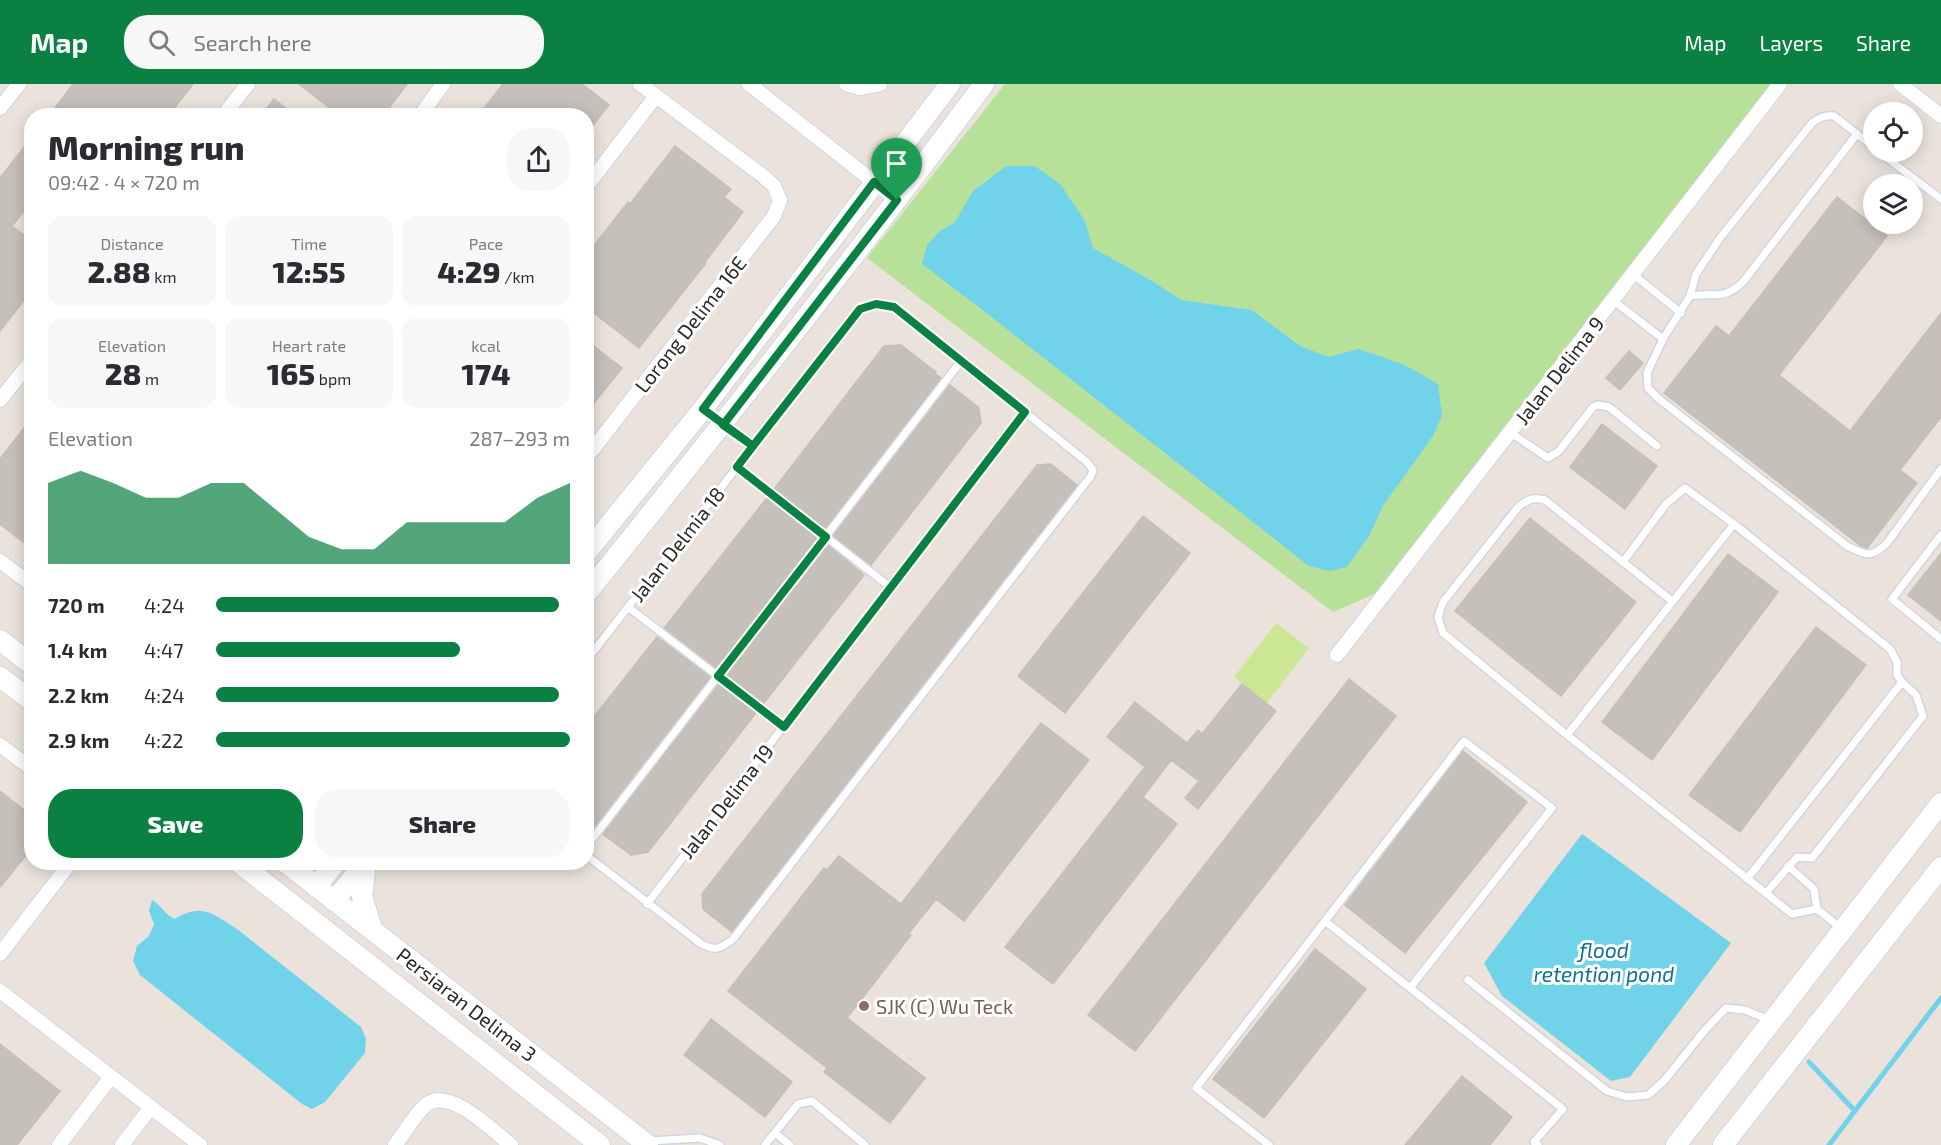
<!DOCTYPE html>
<html lang="en">
<head>
<meta charset="utf-8">
<style>
  body { margin:0; font-family:"Exo 2",sans-serif; background:#f7f7f7; color:#2b2b33; height:100vh; display:flex; flex-direction:column; font-size:22px; white-space:nowrap }
  * { box-sizing:border-box; margin:0 }
  p { font-size:20px; color:#7c7c81 }
  .icon { flex:none; width:33px; height:33px; fill:none; stroke:currentColor; stroke-width:2; stroke-linecap:round; stroke-linejoin:round }
  .map { position:relative; flex:1; overflow:hidden }
  .side { position:absolute; left:24px; top:24px; width:570px; height:762px; display:flex; flex-direction:column; background:#fff; border-radius:24px; box-shadow:0 3px 15px #0003 }
  .side>* { flex:none }
  .buttons { position:absolute; left:1863px; top:18px; display:grid; gap:12px }
  .buttons a { display:grid; place-items:center; width:60px; height:60px; border-radius:50%; background:#fff; box-shadow:0 3px 15px #0003; font-size:30px }
  .pin { position:absolute; display:grid; place-items:center; width:51px; height:51px; color:#fff; margin:-62px -26px; border-radius:50% 50% 50% 0; rotate:-45deg; box-shadow:0 0 6px #0007 }
  .pin .icon { rotate:45deg }
  .round { display:grid; place-items:center; flex:none; width:63px; height:63px; border-radius:24px; background:#f7f7f7 }
  .summary { display:flex; align-items:center; justify-content:space-between; height:102px; padding:0 24px }
  h1 { font-size:33px; font-weight:800; line-height:45px }
  .figures { display:grid; grid-template-columns:repeat(3,1fr); gap:9px; height:102px; padding:6px 24px }
  .figures div { display:grid; align-content:center; border-radius:15px; background:#f7f7f7; text-align:center }
  .figures b { font-size:30px; font-weight:800 }
  .figures small { font-size:16px; font-weight:400 }
  .figures p { font-size:16px }
  .chart { height:168px; padding:12px 24px }
  .chart p { display:flex; justify-content:space-between }
  .chart svg { width:100%; height:108px; margin-top:6px; fill:#0b8043; opacity:.7 }
  .cta { display:flex; gap:12px; margin-top:auto; padding:12px 24px }
  .cta a { flex:1; height:69px; border-radius:24px; background:#0b8043; color:#fff; font-size:24px; font-weight:800; line-height:69px; text-align:center }
  .cta a+a { background:#f7f7f7; color:#2b2b33 }
  ul { padding:0 24px; list-style:none; font-size:20px }
  li { display:grid; grid-template-columns:96px 72px 1fr; align-items:center; height:45px }
  li i { height:15px; border-radius:8px; background:#0b8043 }
  header { display:flex; align-items:center; gap:36px; box-sizing:border-box; height:84px; padding:0 30px; background:#0b8043; color:#fff }
  header strong { font-size:28px }
  nav { display:flex; gap:33px; margin-inline-start:auto; font-size:21px }
  .search { width:420px; height:54px; background:#f7f7f7; display:flex; align-items:center; gap:15px; box-sizing:border-box; padding:0 21px; border-radius:24px; color:#7c7c81; font-size:22px }
  .map>svg:first-child { display:block }
  .green { fill:#b7e099 }
  .pitch { fill:#cbe794 }
  .water { fill:#70d3ea }
  .lines { fill:none; stroke-linecap:round; stroke-linejoin:round }
  .stream { stroke:#70d3ea; stroke-width:5 }
  .building { fill:#c6c0bb; stroke:#c6beb5; stroke-width:1.5 }
  .lane-casing { stroke:#d0d5e1; stroke-width:10 }
  .street-casing { stroke:#d0d5e1; stroke-width:16 }
  .secondary-casing { stroke:#d0d5e1; stroke-width:22 }
  .lane { stroke:#fff; stroke-width:7 }
  .street { stroke:#fff; stroke-width:14 }
  .secondary { stroke:#fff; stroke-width:20 }
  .route-casing { stroke:#fff; stroke-width:12 }
  .route { stroke:#0b8043; stroke-width:8 }
  .education-dot { fill:#8d6e63; stroke:#fff; stroke-width:2 }
  .labels { text-anchor:middle; dominant-baseline:central; stroke-width:6; stroke-linejoin:round; paint-order:stroke }
  .street-label { font-size:20px; fill:#292929; stroke:#fff }
  .education-label { font-size:20px; fill:#785e54; stroke:#fff; text-anchor:start }
  .water-label { font-size:21px; font-style:italic; fill:#117194; stroke:#fff }
</style>
</head>
<body>
<header>
<strong>Map</strong>
<div class="search"><svg class="icon" aria-label="search" viewBox="0 0 24 24"><circle cx="10" cy="10" r="6"/><path d="M15 15l6 6"/></svg>Search here</div>
<nav><a>Map</a><a>Layers</a><a>Share</a></nav>
</header>
<div class="map">
<svg width="1941" height="1061" viewBox="0 0 1941 1061">
  <rect width="100%" height="100%" fill="#ebe3db"/>
  <!-- green -->
  <path class="green" d="M1005 0H1775L1384 506 1333 528 867 174Z"/>
  <!-- pitch -->
  <path class="pitch" d="M1276 539 1309 564 1267 619 1234 593Z"/>
  <!-- water -->
  <path class="water" d="M1006 82H1035L1061 101 1085 137 1093 164 1154 198 1181 216 1252 226 1300 262 1328 273 1359 265 1405 281 1438 300 1442 332 1433 352 1383 422 1369 452 1347 483 1330 487 1309 482 989 231 922 180 927 161 939 148 955 138 973 107Z
    M1582 750 1731 859 1630 993 1611 997 1502 912 1484 879Z
    M152 816C161 821 165 831 175 835 202 818 213 830 237 845L361 943 366 955 365 969 325 1018 312 1025 302 1020 140 891 133 877 137 862 149 852 154 840 149 827Z"/>
  <g class="lines">
    <!-- stream -->
    <path class="stream" d="M1809 978 1855 1027
      M1829 1061 1941 914"/>
  </g>
  <!-- building -->
  <path class="building" d="M73 0H193L168 32H49Z
    M299 0H407L383 32H340Z
    M503 0H582L609 21 586 50V32H478Z
    M274 15 296 32H261Z
    M32 53V117L12 142 32 157V206L0 247V94Z
    M675 62 731 105 724 113 743 128 705 178 706 179 639 264 586 223V172L628 118 630 120Z
    M1837 113 1887 152 1779 291 1850 347 1941 229V333L1900 386 1917 399 1867 464 1861 462 1664 309 1716 242 1729 252Z
    M586 256 622 284 586 329Z
    M901 261 936 288 935 290 941 294 825 445 774 405 884 262Z
    M1629 267 1643 279 1620 306 1606 294Z
    M950 301 979 324 981 339 871 481 833 452Z
    M32 334V465L0 440V375Z
    M1602 340 1657 382 1625 425 1570 383Z
    M1051 380 1077 401 732 848 703 825 702 810 1037 381Z
    M767 414 818 453 717 584 664 544Z
    M1143 432 1190 469 1065 629 1018 592Z
    M1530 434 1636 518 1561 612 1455 527Z
    M827 460 864 491 763 620 726 591Z
    M1941 469V537L1908 511Z
    M1728 470 1778 508 1652 676 1602 638Z
    M1816 543 1866 581 1740 748 1689 711Z
    M657 553 710 593 594 743 586 737V643Z
    M1349 595 1396 632 1135 967 1088 931Z
    M719 600 756 629 648 768 631 771 603 750Z
    M1242 600 1276 627 1198 725 1185 714 1199 697 1171 676 1143 713 1177 740 1053 900 1005 863 1145 683 1107 653 1135 618 1187 659 1198 646 1202 650Z
    M1041 639 1089 676 964 837 936 815 909 849 911 851 847 934 925 994 890 1039 824 988 827 984 728 907 824 784 827 786 839 772 901 820Z
    M1463 667 1527 718 1405 869 1345 821Z
    M0 707 32 732V764L0 803Z
    M1315 865 1366 905 1264 1034 1213 995Z
    M711 935 792 998 765 1033 684 971Z
    M0 960 60 1007 17 1061H0Z
    M1462 992 1512 1033 1490 1061H1405Z"/>
  <g class="lines">
    <defs>
      <path id="lane" d="M1874 63 1834 32C1824 31 1819 34 1812 39L1720 154 1696 190 1690 212 1663 255 1647 289 1648 304 1659 315 1847 462C1866 471 1871 475 1887 459L1941 385
        M1879 68 1941 115
        M1634 191 1681 229
        M1690 212C1715 208 1723 217 1743 198L1857 50
        M1614 217 1663 255
        M705 327 753 362
        M1511 349 1548 374 1559 367 1593 323 1598 321 1609 323 1657 362
        M737 383 890 503
        M1734 440 1567 651 1792 830 1817 825
        M1941 451 1892 515 1941 555
        M1623 478 1666 420 1685 404 1734 440 1890 565 1897 578V591L1902 598 1916 611 1923 632 1812 774 1797 773 1766 809
        M628 523 784 643
        M586 577 860 225 876 220 894 223 1087 378 1093 386 1091 392 733 855C720 865 715 868 700 859L586 771
        M1567 651 1443 549 1438 533 1443 518 1519 422C1529 415 1533 413 1545 416L1672 517
        M586 763 961 277
        M1788 782 1814 805 1817 825 1842 845
        M1747 795 1902 598
        M647 820 1025 328
        M1325 837 1410 904
        M1468 896 1607 1007 1627 1013 1648 1011 1664 997 1705 946 1726 924 1745 926 1769 936
        M775 1049 790 1061
        M649 1057 700 1054 720 1061
        M765 1061 798 1020 812 1017 865 1061
        M1269 1061 1196 1004 1464 657 1552 724 1410 904 1563 1025 1534 1058 1538 1061"/>
      <path id="street" d="M749 0 897 116
        M846 0 859 4 880 0
        M1900 0 1941 32
        M0 24 19 0
        M223 32 248 0
        M420 32 443 0
        M586 103 656 12
        M0 316 32 276
        M586 374 774 132 780 116 774 102 763 92 640 0
        M0 477 32 501
        M1337 571 1780 0
        M0 661 32 685
        M0 870 71 778
        M0 907 200 1061
        M59 1061 111 993
        M122 1061 151 1023
        M395 1061C404 1050 416 1028 427 1020 450 1003 493 1047 511 1061"/>
      <path id="secondary" d="M586 469 703 325 950 0
        M586 510C722 342 855 173 984 0
        M0 556 32 581
        M0 593 32 617
        M238 778 600 1061
        M285 778 648 1061
        M366 779 362 813 373 847
        M316 803 336 778
        M334 817 366 778
        M1676 1061 1941 719
        M1723 1061 1941 783"/>
    </defs>
    <!-- lane casing -->
    <use href="#lane" class="lane-casing"/>
    <!-- street casing -->
    <use href="#street" class="street-casing"/>
    <!-- secondary casing -->
    <use href="#secondary" class="secondary-casing"/>
    <!-- lane -->
    <use href="#lane" class="lane"/>
    <!-- street -->
    <use href="#street" class="street"/>
    <!-- secondary -->
    <use href="#secondary" class="secondary"/>
  </g>
  <g class="lines">
    <defs>
      <path id="route" d="M897 116 874 98 703 325 753 362 737 383 826 453 718 592 784 643 1025 328 894 223 876 220 860 225 753 362 723 341 897 116"/>
    </defs>
    <!-- route casing -->
    <use href="#route" class="route-casing"/>
    <!-- route -->
    <use href="#route" class="route"/>
  </g>
  <!-- markers -->
  <circle class="education-dot" cx="864" cy="922" r="6"/>
  <g class="labels">
    <!-- street labels -->
    <g class="street-label">
      <text transform="translate(690 240) rotate(-52)">Lorong Delima 16E</text>
      <text transform="translate(1559 286) rotate(-52)">Jalan Delima 9</text>
      <text transform="translate(677 460) rotate(-52)">Jalan Delmia 18</text>
      <text transform="translate(726 717) rotate(-52)">Jalan Delima 19</text>
      <text transform="translate(467 920) rotate(38)">Persiaran Delima 3</text>
    </g>
    <!-- education labels -->
    <g class="education-label">
      <text x="876" y="922">SJK (C) Wu Teck</text>
    </g>
    <!-- water labels -->
    <g class="water-label">
      <text x="1604" y="865">flood<tspan x="1604" dy="24">retention pond</tspan></text>
    </g>
  </g>
</svg>
<div class="buttons">
<a><svg class="icon" aria-label="locate" viewBox="0 0 24 24"><circle cx="12" cy="12" r="6"/><path d="M12 2v4M12 18v4M2 12h4M18 12h4"/></svg></a>
<a><svg class="icon" aria-label="layers" viewBox="0 0 24 24"><path d="M12 4l9 5-9 5-9-5zM3 14l9 5 9-5"/></svg></a>
</div>
<div class="pin" style="left:897px;top:116px;background:#1e9e55"><svg class="icon" aria-label="arrive" viewBox="0 0 24 24"><path d="M6 21V4h12l-3 4 3 4H6"/></svg></div>
<section class="side">
<div class="summary"><div><h1>Morning run</h1><p>09:42 · 4 × 720 m</p></div><a class="round"><svg class="icon" aria-label="share" viewBox="0 0 24 24"><path d="M12 15V3M7 8l5-5 5 5M5 13v7h14v-7"/></svg></a></div>
<div class="figures">
<div><p>Distance</p><b>2.88<small> km</small></b></div>
<div><p>Time</p><b>12:55</b></div>
<div><p>Pace</p><b>4:29<small> /km</small></b></div>
</div>
<div class="figures">
<div><p>Elevation</p><b>28<small> m</small></b></div>
<div><p>Heart rate</p><b>165<small> bpm</small></b></div>
<div><p>kcal</p><b>174</b></div>
</div>
<div class="chart"><p><span>Elevation</span>287–293 m</p>
<svg viewBox="0 0 160 44" preserveAspectRatio="none"><path d="M0 44V11L10 6L20 11L30 17L40 17L50 11L60 11L70 22L80 33L90 38L100 38L110 27L120 27L130 27L140 27L150 17L160 11V44z"/></svg>
</div>
<ul>
<li><b>720 m</b>4:24<i style="width:97%"></i></li>
<li><b>1.4 km</b>4:47<i style="width:69%"></i></li>
<li><b>2.2 km</b>4:24<i style="width:97%"></i></li>
<li><b>2.9 km</b>4:22<i style="width:100%"></i></li>
</ul>
<div class="cta"><a>Save</a><a>Share</a></div>
</section>
</div>
</body>
</html>
